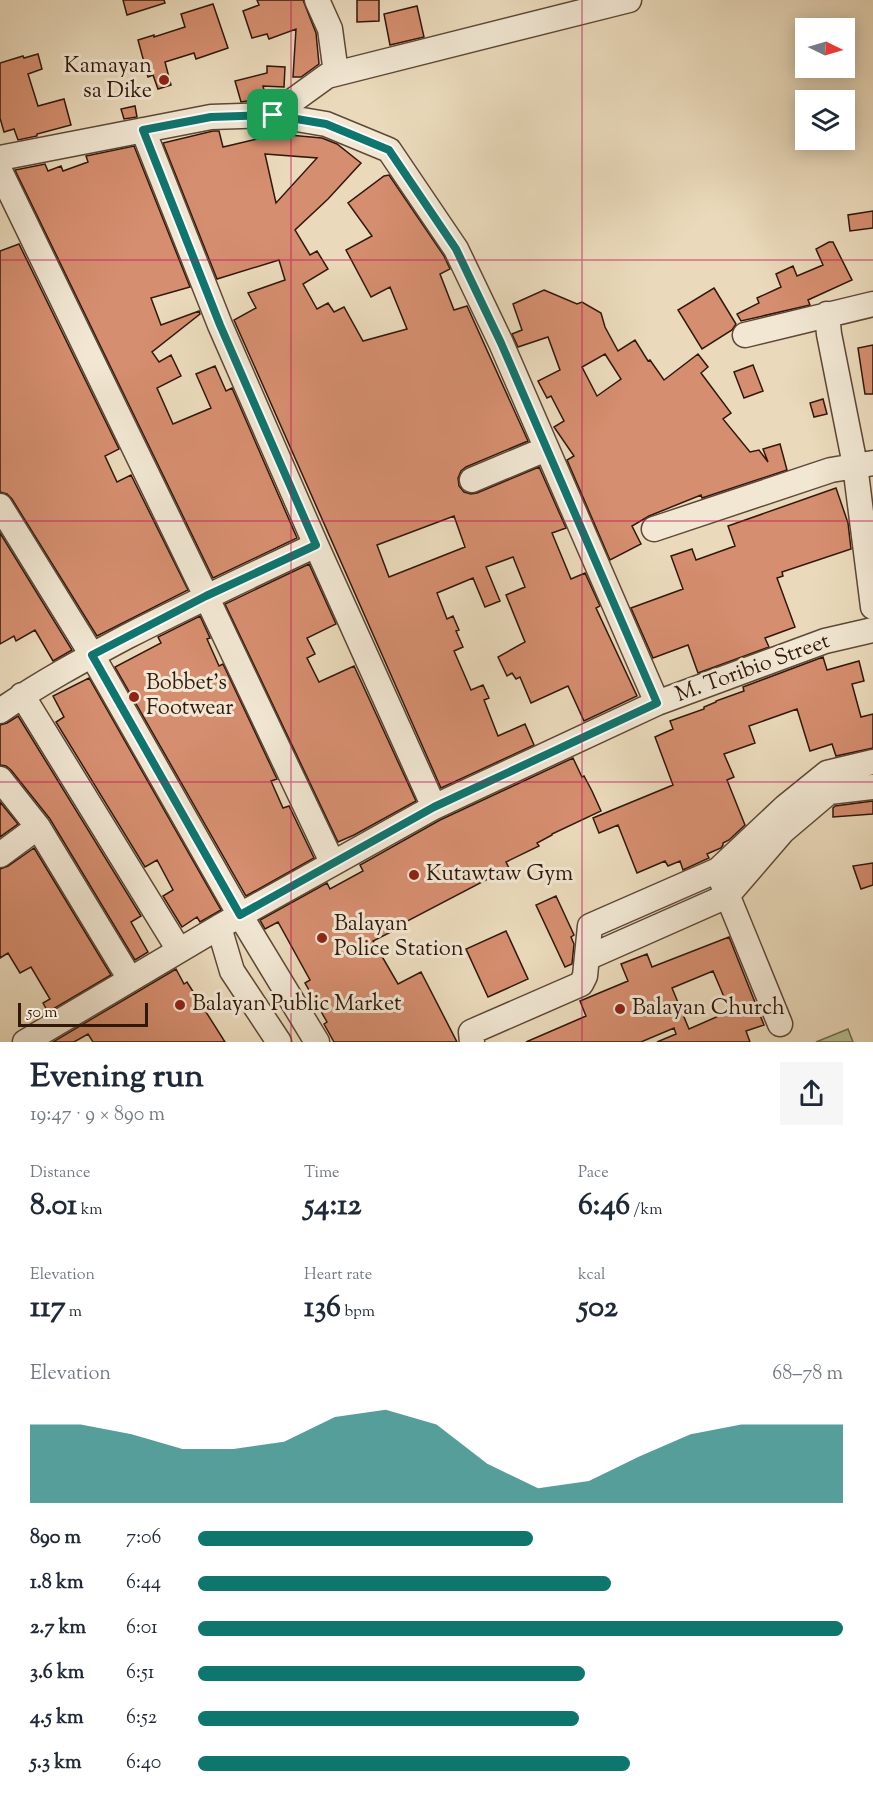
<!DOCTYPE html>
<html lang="en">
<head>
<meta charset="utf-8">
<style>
  body { margin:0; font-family:"Sorts Mill Goudy",serif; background:#f6f6f7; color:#1f2937; height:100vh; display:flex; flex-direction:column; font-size:22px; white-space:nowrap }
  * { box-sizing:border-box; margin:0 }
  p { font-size:20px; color:#747a83 }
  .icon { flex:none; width:33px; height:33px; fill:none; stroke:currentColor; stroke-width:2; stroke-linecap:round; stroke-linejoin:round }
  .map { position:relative; height:1042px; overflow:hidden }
  .side { display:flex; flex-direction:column; background:#fff; flex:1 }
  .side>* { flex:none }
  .needle { width:39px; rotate:95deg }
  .controls { position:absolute; left:795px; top:18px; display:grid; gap:12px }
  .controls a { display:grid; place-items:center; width:60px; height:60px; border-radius:0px; background:#fff; box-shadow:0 3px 15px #0003; font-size:30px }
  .scale { position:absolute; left:18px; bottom:15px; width:130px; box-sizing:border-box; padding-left:6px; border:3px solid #31180b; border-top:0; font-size:16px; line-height:21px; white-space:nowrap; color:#31180b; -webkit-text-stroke:4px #f1e7d3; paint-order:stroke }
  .pin { position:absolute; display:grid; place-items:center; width:51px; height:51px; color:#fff; margin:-26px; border-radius:12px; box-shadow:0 3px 9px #0006 }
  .round { display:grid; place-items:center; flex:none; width:63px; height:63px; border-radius:0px; background:#f6f6f7 }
  .headline { display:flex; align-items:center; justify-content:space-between; height:102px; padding:0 30px }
  h1 { font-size:33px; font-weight:800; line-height:45px }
  .figures { display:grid; grid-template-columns:repeat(3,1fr); gap:9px; height:102px; padding:6px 30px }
  .figures div { display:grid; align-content:center }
  .figures b { font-size:30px; font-weight:800 }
  .figures small { font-size:16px; font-weight:400 }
  .figures p { font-size:16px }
  .chart { height:168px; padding:12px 30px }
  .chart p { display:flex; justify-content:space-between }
  .chart svg { width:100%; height:108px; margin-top:6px; fill:#0f766e; opacity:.7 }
  ul { padding:0 30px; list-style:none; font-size:20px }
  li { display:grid; grid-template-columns:96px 72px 1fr; align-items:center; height:45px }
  li i { height:15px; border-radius:8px; background:#0f766e }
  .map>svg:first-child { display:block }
  .green { fill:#b4c092; stroke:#726c4e; stroke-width:1.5 }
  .building { fill:#d58e6f; stroke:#31180b; stroke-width:1.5; fill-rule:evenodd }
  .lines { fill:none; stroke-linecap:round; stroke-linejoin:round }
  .minor-casing { stroke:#5f4837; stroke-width:27 }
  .minor { stroke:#f1e7d3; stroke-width:24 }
  .route-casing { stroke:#fff; stroke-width:12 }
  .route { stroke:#0f766e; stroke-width:8 }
  .grid { fill:none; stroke:#c2185b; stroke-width:1.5; stroke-opacity:0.55 }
  .poi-dot { fill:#8f2418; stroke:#f1e7d3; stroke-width:2 }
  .labels { text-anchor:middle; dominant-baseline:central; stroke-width:6; stroke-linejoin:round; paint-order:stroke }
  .poi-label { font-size:22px; fill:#31180b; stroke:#f1e7d3; text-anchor:start }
  .street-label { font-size:22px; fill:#31180b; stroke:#f1e7d3 }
</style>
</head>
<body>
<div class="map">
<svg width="873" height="1042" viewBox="0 0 873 1042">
  <rect width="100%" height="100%" fill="#eadabb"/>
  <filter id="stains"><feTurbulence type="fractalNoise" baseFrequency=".00333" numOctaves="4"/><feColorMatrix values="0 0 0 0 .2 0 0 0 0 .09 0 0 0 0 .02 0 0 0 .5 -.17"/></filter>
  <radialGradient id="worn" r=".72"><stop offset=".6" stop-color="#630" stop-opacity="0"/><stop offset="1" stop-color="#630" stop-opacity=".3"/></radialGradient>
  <!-- green -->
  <path class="green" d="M848 1029 853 1042H816Z"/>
  <!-- building -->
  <path class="building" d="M123 0H164L165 3 127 15Z
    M257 0H303L316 33 319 64 301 77H293L296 29 269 39 267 34 252 38 243 11 259 5Z
    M357 0H379V21L357 22Z
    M213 4 228 48 196 59 194 53 165 62 171 85 158 89 153 75 148 77 138 40 154 35V37L185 27 181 14Z
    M417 6 424 37 390 45 384 14Z
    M38 54 42 69 28 74 38 106 64 99 71 125 37 134V136L18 140 14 129 4 132 0 118V63L23 56 24 58Z
    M267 66 285 67 284 87 263 86 266 98 241 102 235 81 267 73Z
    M135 106 137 117 124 119 121 109Z
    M213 131H219L223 147 278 134 322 138 337 144 361 163 328 199 295 230 310 255 317 251 328 269 303 284 317 309 328 303 334 312 344 307 363 341 407 329 390 287 371 297 346 250 372 236 348 203 384 176 389 175 444 256 450 269 440 274 454 310 467 306 528 441 466 467 461 471 458 478 459 486 464 492 471 494 477 493 539 467 566 528 552 533 571 579 585 573 600 606 596 608 637 696 584 721 568 686 531 703 520 677 516 679 512 673 507 676 498 657 525 642 506 595 525 587 513 557 486 567 500 601 485 607 473 578 437 593 447 619 453 616 459 630 456 631 463 647 454 651 471 690 483 685 489 698 484 700 498 736 525 724 534 745 441 788 234 320 256 308 248 293 285 280 279 260 217 279 163 143ZM265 154 317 158 276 203ZM454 516 465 547 389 577 377 545Z
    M134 146 190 287 151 298 161 325 199 311 200 314 152 352 159 362 171 355 181 376 157 388 173 424 211 408 196 374 215 366 226 391 232 388 297 538 213 578 15 170 45 164 48 171 61 166 63 171 88 162 86 156Z
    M873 211V228L850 231 848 215Z
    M829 242H833L852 280 808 300 810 305 741 321 737 314 759 303 757 298 781 287 776 274 793 266 797 276 823 265 816 249Z
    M19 244 119 449 105 456 117 482 131 475 188 590 97 636 12 499 7 494 0 492V251Z
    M714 288 736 324 732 330 702 349 678 310Z
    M544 290 577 304 582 302 601 313 605 327 618 351 635 340 648 361 650 360 664 380 698 354 708 367 701 373 731 413 723 419 750 452 759 450 768 462 763 449 780 444 787 470 702 498 701 495 649 516 632 526 641 544 610 560 567 460 574 456 554 427 564 421 551 396 547 398 538 381 560 370 548 337 518 347 512 334 522 330 513 304ZM605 354 621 379 597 396 582 367Z
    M873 345V394H865L858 348Z
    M753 365 763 391 744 398 734 372Z
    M823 399 827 414 814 417 810 403Z
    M836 488 848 523 851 549 782 572 783 576 777 578 795 627 765 638 769 647 698 673 688 645 653 658 631 608 683 589 671 556 692 549 696 560 735 546 728 526Z
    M0 533 72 650 53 661 35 630 16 641 14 636 0 644Z
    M309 564 336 624 307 638 315 654 307 658 319 682 354 666 416 801 354 835 338 842 225 604Z
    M200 616 210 638 207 639 219 666 223 664 277 779 271 781 283 808 289 806 314 858 246 896 115 667 161 643 158 637Z
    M823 657 827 670 859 661 864 681 852 684 861 717 873 714V748L836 756 832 744 810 751 797 709 749 726 755 743 724 754 734 777 727 780 745 825 729 840 723 843V845L721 848 707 854 709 858 683 870 680 861 668 866 665 861 637 873 618 825 599 833 593 818 673 785 655 737 673 729 670 721 704 709V707L716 702V701L744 691 743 687Z
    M89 678 221 910 200 922 197 917 182 927 163 896 173 890 157 860 145 867 56 722 64 717 53 696Z
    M18 716 141 916 131 922 148 952 135 960 50 819 11 770 6 766 0 765V725L7 723Z
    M573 758 582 777 584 776 592 791 601 811 552 834V835L537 843 539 846 506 862 509 868 390 930 391 932 373 941 398 984 421 972 457 1042H334L324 1024 327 1022 305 983 310 980 278 922 265 929 260 920 327 883 330 889 363 871 360 865 440 820Z
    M873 801V814L833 817V808L835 806Z
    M0 802 18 824 0 837Z
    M34 848 111 975 48 1012 43 1003 50 999 31 967 20 973 8 953 0 958V869L8 866Z
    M873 863V885L861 889 853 866Z
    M556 896 574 935 571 937 574 944 572 964 565 967 536 905Z
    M506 931 528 979 488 997 466 949Z
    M729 937 764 1025 746 1031 750 1042H657L676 1034 674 1028 641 1042H526L586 1016 580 1001 628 981 621 964 647 954 652 967ZM713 971 730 1011 689 1029 672 988Z
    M176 969 184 984 187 982 225 1042H93L88 1034 74 1042H53Z"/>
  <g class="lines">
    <defs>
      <path id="minor" d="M317 0 330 29 336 73
        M273 115 327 76 629 0
        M143 130 220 325 316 545 434 807
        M0 158 211 117 273 115 326 124 389 150 456 249 501 343 657 703
        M0 171 206 596 332 862
        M827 314 829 334 855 465 873 607
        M745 335 873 304
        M472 480 546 449
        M0 506 92 655 240 915 317 1042
        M654 529 831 470 873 463
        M22 695 179 950
        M0 711C40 683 83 660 126 637 189 605 252 575 316 545
        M0 779 38 827 130 979
        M0 855 38 827
        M722 882 780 1024
        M219 927 232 971 279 1042
        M587 958 727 896 783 831 829 792 873 787
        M25 1042 219 927 434 807 657 703 825 641 873 630
        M472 1042 471 1032 581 984 585 976 590 926 718 870 785 807 827 773 873 762"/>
    </defs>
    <!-- minor casing -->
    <use href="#minor" class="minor-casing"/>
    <!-- minor -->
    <use href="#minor" class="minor"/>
  </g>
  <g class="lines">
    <defs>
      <path id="route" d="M273 115 326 124 389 150 456 249 501 343 657 703 434 807 240 915 92 655 206 596 316 545 220 325 143 130 211 117Z"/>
    </defs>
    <!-- route casing -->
    <use href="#route" class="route-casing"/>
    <!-- route -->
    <use href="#route" class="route"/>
  </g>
  <!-- grid -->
  <path class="grid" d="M291 0V1042M582 0V1042M0 260H873M0 521H873M0 782H873"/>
  <!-- markers -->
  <g class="poi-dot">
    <circle cx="164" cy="80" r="6"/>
    <circle cx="134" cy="697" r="6"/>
    <circle cx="414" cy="875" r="6"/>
    <circle cx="322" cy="938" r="6"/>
    <circle cx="180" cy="1005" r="6"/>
    <circle cx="620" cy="1009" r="6"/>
  </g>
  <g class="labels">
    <!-- poi labels -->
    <g class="poi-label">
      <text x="152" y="67" text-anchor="end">Kamayan<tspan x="152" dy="25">sa Dike</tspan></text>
      <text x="146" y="684">Bobbet’s<tspan x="146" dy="25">Footwear</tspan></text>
      <text x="426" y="875">Kutawtaw Gym</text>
      <text x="334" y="925">Balayan<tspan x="334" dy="25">Police Station</tspan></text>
      <text x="192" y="1005">Balayan Public Market</text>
      <text x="632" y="1009">Balayan Church</text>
    </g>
    <!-- street labels -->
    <g class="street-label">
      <text transform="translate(753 669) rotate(-20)">M. Toribio Street</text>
    </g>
  </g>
  <rect width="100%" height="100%" filter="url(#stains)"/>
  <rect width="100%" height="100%" fill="url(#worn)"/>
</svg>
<div class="controls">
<a><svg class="needle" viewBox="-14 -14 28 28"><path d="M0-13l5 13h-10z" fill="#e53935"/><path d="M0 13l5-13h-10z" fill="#747a83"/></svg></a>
<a><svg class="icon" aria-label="layers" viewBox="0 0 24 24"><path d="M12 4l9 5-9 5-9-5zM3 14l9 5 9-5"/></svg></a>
</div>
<div class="scale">50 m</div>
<div class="pin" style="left:273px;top:115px;background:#1e9e55"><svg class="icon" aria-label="arrive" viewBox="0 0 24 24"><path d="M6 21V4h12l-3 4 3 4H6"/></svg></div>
</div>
<section class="side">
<div class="headline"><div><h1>Evening run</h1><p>19:47 · 9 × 890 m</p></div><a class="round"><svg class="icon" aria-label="share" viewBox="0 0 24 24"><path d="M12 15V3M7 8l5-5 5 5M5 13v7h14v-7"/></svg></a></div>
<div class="figures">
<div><p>Distance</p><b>8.01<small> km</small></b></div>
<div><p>Time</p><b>54:12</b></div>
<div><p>Pace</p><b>6:46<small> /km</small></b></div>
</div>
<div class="figures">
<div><p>Elevation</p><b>117<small> m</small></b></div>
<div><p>Heart rate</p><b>136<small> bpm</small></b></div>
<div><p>kcal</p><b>502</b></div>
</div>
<div class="chart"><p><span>Elevation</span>68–78 m</p>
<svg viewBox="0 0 160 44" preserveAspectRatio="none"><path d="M0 44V12L10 12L20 16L30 22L40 22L50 19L60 9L70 6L80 12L90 28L100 38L110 35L120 25L130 16L140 12L150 12L160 12V44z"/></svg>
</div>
<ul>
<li><b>890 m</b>7:06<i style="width:52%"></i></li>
<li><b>1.8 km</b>6:44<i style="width:64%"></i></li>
<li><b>2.7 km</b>6:01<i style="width:100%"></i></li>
<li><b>3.6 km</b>6:51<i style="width:60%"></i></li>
<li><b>4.5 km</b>6:52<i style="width:59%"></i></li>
<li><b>5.3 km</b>6:40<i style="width:67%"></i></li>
</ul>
</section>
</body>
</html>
